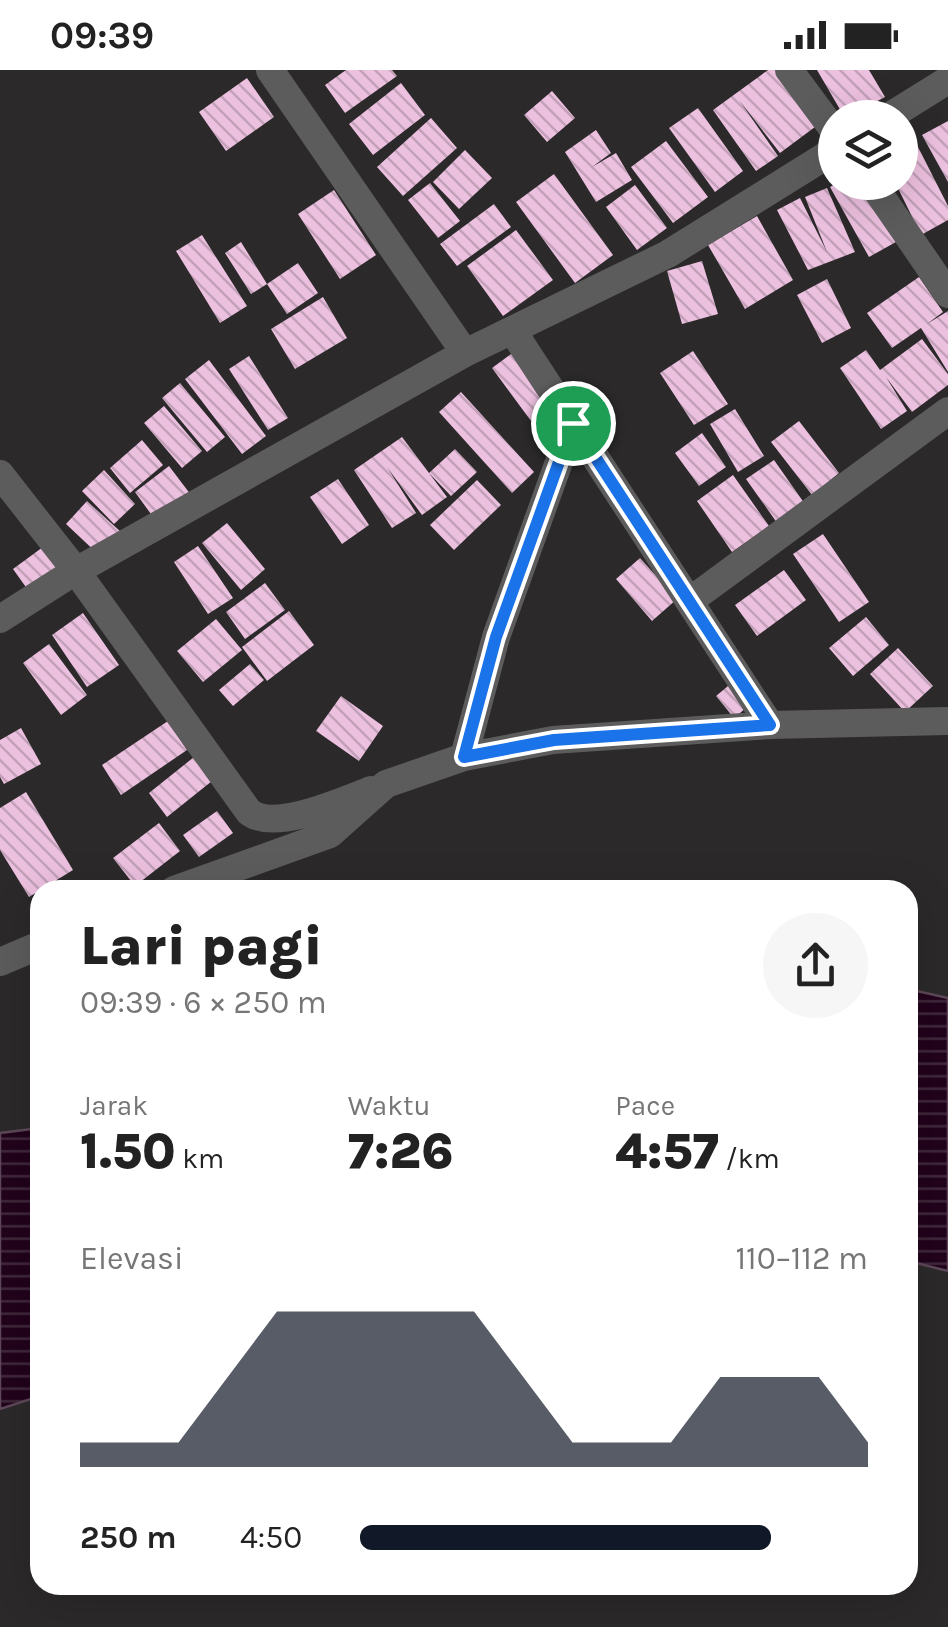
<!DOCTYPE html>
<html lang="id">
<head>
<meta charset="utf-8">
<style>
  body { margin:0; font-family:Karla,sans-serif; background:#f6f6f6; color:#222; height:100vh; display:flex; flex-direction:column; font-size:38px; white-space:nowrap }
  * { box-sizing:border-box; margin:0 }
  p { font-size:32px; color:#767676 }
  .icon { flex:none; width:55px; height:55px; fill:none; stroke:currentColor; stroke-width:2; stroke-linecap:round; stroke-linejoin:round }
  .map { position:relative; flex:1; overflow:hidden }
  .details { position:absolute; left:30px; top:810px; width:888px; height:715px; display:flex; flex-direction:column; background:#fff; border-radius:30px; box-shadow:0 10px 40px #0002 }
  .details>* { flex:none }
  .tools { position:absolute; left:818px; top:30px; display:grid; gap:20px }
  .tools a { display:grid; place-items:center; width:100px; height:100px; border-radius:50%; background:#fff; box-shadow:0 10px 40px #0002; font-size:50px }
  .pin { position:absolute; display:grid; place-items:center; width:85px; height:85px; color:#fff; margin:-42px; border:5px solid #fff; border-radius:50%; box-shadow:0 2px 10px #0007 }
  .round { display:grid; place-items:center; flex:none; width:105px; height:105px; border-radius:52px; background:#f6f6f6 }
  .summary { display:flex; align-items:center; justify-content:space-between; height:170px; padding:0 50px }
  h1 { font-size:55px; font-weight:800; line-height:75px }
  .stats { display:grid; grid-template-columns:repeat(3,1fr); gap:15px; height:170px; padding:10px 50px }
  .stats div { display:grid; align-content:center }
  .stats b { font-size:50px; font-weight:800 }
  .stats small { font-size:28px; font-weight:400 }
  .stats p { font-size:28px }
  .chart { height:280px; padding:20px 50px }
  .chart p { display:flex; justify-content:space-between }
  .chart svg { width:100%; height:180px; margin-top:10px; fill:#111827; opacity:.7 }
  ul { padding:0 50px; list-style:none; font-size:32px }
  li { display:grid; grid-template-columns:160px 120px 1fr; align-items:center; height:75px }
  li i { height:25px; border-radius:12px; background:#111827 }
  .status { display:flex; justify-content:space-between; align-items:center; height:70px; padding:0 50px; background:#fff; direction:ltr }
  .status svg { height:28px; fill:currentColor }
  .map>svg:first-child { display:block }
  .water { fill:url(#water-rules); stroke:#5d4758; stroke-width:2.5 }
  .building { fill:url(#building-back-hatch) }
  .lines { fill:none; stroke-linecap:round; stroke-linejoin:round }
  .minor { stroke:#5d5c5c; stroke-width:28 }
  .route-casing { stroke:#fff; stroke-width:20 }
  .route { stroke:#1a73e8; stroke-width:12 }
</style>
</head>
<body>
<div class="status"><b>09:39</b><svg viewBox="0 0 49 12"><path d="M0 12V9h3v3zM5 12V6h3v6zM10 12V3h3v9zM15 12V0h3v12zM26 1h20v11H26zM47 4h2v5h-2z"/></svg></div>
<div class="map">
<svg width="948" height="1557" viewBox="0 0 948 1557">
  <defs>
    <pattern id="water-rules" width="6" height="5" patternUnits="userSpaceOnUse" patternTransform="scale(2.5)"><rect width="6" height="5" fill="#21031b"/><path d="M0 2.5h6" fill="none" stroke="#41283c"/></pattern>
    <pattern id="building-back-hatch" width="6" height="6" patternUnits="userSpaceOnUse" patternTransform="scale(2.5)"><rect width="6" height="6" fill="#ecc0df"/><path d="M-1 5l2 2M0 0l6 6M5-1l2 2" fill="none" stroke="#c2a1b9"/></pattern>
  </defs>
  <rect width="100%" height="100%" fill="#2b292a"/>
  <!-- water -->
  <path class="water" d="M908 919 948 928V1201L908 1191Z
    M40 1058V1326L0 1339V1063Z"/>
  <!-- building -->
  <path class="building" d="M346 0H392L397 6 345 43 325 15Z
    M768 0H784L823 51 780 83 739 30 778 86 756 101 713 40Z
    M817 0H869L885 27 845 48Z
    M247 8 274 47 226 81 199 42Z
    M401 13 425 45 373 85 349 54Z
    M552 21 575 48 547 72 524 45Z
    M698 38 743 101 715 122 669 58Z
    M431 48 457 78 403 126 377 97Z
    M948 51V112L922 65Z
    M596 60 611 83 592 97 616 83 632 110 596 132 565 82Z
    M666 71 708 127 673 153 631 97Z
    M917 75 948 136V150L921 165 895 112H900V83Z
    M465 80 492 108 459 139 433 112Z
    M554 104 613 185 575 213 516 132Z
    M839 112H863L896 172 869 187 830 117Z
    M430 113 460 151 438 168 408 130Z
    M635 115 667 158 637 180 606 137Z
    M827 118 855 182 808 200 777 140 800 128 827 182 805 127Z
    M334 120 376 185 340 209 298 144Z
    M494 134 511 157 457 196 440 174Z
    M757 146 793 210 745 239 708 175Z
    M516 160 553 210 503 246 467 196Z
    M202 165 247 236 220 253 176 181Z
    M241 172 267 214 251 224 225 183Z
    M702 191 718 244 682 254 667 201Z
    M298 193 318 223 287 244 267 214Z
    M919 207 943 242 927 254 948 241V302L921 258 892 278 867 243Z
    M827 209 851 258 822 273 797 225Z
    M323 227 347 268 295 299 271 259Z
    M922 269 948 304V315L912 342 886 307 907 341 881 359 840 298 866 280 880 300Z
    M515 281 553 335 531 351 492 298Z
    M693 281 728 334 694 355 660 303Z
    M249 286 288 348 268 360 229 299Z
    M209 290 266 366 242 384 185 309Z
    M180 313 225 367 207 382 162 328Z
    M461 322 534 402 512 423 439 342Z
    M164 336 202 381 182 398 144 353Z
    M735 339 764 386 738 402 710 354Z
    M799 351 839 403 812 425 771 372Z
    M702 363 726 397 699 416 675 383Z
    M402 367 447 427 422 445 387 397 416 443 392 458 354 400Z
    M142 370 163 395 130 423 110 398Z
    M455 379 477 402 451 426 429 403Z
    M774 390 807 437 780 457 746 409Z
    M169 396 191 425 156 451 135 422Z
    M104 400 135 434 114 454 82 421Z
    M733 405 769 456 732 482 697 431Z
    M338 409 369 455 342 474 310 427Z
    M477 410 501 435 454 480 430 455Z
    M87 431 122 463 100 486 66 454Z
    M227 453 265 499 241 520 202 473Z
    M823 464 869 532 839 552 793 484Z
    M198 476 233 528 208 544 174 492Z
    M43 477 63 505 33 527 13 499Z
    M640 488 677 529 652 551 616 509Z
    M784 500 806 530 757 566 735 535Z
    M265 513 285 540 245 569 226 542Z
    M289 541 314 575 267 611 242 577Z
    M83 543 119 595 87 617 52 565Z
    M866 547 889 575 853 606 829 578Z
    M216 549 242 580 203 612 177 581Z
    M49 574 87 625 61 645 23 593Z
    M898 578 933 616 905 642 870 604Z
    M250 594 264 610 233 636 219 620Z
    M734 611 752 633 734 648 716 626Z
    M341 626 383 656 359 691 316 661Z
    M168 651 187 680 121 725 102 695Z
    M21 658 41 694 4 714 0 707V670Z
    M199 683 217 707 167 747 149 723Z
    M26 722 73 800 29 827 0 780V738Z
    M217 741 233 763 199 787 183 765Z
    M159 753 180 781 135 816 113 788Z"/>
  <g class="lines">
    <!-- minor -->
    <path class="minor" d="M270 0 465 283
      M789 0 835 62
      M887 48 948 10
      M871 112 948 224
      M514 263 770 655
      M0 404 76 501 249 742C274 762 343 731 371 720
      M691 530 948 341
      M0 549 69 505 465 283 668 184 835 80
      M464 687 496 567 573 353
      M174 820 330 764 386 714 464 687 553 670 770 655 948 651
      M0 892 40 875"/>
  </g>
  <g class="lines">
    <defs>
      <path id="route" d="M573 353 770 655 554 670 464 687 496 567Z"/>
    </defs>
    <!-- route casing -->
    <use href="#route" class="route-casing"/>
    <!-- route -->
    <use href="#route" class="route"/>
  </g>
</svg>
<div class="tools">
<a><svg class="icon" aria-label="layers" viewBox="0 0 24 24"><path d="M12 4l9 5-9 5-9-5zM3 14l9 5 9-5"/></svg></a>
</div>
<div class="pin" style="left:573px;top:353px;background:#1e9e55"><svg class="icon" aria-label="arrive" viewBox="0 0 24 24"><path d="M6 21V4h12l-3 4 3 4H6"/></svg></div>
<section class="details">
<div class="summary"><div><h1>Lari pagi</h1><p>09:39 · 6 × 250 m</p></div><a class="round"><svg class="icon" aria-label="share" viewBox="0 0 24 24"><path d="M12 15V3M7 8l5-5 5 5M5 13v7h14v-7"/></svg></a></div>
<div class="stats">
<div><p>Jarak</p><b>1.50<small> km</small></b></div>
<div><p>Waktu</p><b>7:26</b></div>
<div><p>Pace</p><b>4:57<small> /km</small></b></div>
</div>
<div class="chart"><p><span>Elevasi</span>110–112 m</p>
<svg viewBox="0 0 160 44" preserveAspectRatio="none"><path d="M0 44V38L10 38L20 38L30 22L40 6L50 6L60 6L70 6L80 6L90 22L100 38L110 38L120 38L130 22L140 22L150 22L160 38V44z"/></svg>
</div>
<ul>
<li><b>250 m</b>4:50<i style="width:81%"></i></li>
</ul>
</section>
</div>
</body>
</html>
